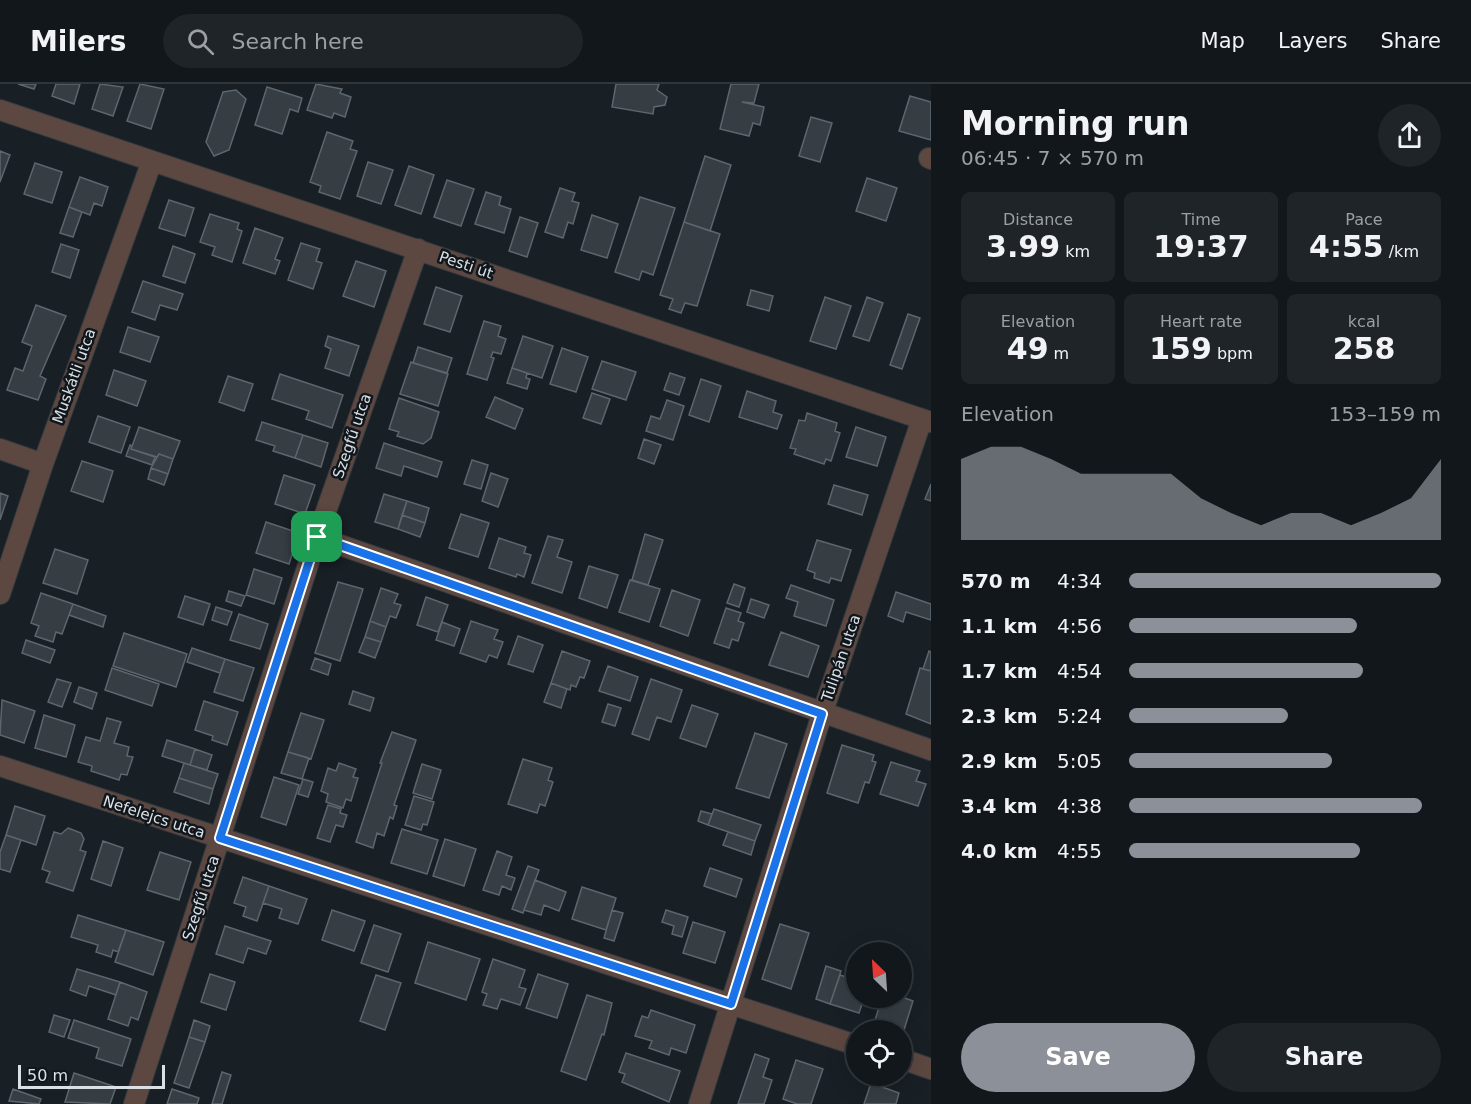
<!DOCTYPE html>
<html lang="en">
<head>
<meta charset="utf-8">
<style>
  body { margin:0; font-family:"DejaVu Sans",sans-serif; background:#1f2429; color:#f1f3f6; height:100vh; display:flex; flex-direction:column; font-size:22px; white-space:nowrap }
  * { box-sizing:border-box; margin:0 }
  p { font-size:20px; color:#9c9fa3 }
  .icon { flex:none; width:33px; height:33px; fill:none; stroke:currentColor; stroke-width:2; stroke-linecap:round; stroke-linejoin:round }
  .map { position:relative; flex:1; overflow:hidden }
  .sheet { display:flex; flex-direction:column; background:#12171c; width:540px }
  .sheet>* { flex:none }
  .needle { width:39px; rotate:335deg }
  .buttons { position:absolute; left:846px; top:858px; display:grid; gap:12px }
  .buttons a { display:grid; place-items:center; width:66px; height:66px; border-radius:50%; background:#12171c; box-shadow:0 6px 24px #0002,0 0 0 2px #31363b; font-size:30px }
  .scale { position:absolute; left:18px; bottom:15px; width:147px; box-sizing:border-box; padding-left:6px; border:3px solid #dbe0e4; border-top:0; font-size:16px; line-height:21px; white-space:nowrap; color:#dbe0e4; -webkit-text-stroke:4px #0f161c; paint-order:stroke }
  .pin { position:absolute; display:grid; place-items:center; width:51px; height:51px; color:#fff; margin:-26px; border-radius:12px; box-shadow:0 3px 9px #0006 }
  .round { display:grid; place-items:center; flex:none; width:63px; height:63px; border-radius:32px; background:#1f2429 }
  .overview { display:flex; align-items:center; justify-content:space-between; height:102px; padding:0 30px }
  h1 { font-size:33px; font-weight:700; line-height:45px }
  .stats { display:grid; grid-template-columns:repeat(3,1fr); gap:9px; height:102px; padding:6px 30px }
  .stats div { display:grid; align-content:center; border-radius:9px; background:#1f2429; text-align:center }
  .stats b { font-size:30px; font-weight:700 }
  .stats small { font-size:16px; font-weight:400 }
  .stats p { font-size:16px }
  .chart { height:168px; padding:12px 30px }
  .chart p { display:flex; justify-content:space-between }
  .chart svg { width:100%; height:108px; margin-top:6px; fill:#8c9099; opacity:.7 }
  .button { display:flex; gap:12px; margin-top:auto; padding:12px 30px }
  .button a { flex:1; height:69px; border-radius:36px; background:#8c9099; color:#fff; font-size:24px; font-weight:700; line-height:69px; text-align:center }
  .button a+a { background:#1f2429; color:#f1f3f6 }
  ul { padding:0 30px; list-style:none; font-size:20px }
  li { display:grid; grid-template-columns:96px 72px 1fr; align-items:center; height:45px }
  li i { height:15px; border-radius:8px; background:#8c9099 }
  header { display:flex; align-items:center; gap:36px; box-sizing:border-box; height:84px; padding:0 30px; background:#12171c; border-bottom:2px solid #31363b }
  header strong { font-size:28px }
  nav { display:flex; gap:33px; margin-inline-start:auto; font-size:21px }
  .search { width:420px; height:54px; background:#1f2429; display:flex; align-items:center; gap:15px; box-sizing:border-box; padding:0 21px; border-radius:33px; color:#9c9fa3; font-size:22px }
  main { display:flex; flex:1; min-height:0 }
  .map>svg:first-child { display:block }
  .building { fill:#363e44; stroke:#5d666d; stroke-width:1.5 }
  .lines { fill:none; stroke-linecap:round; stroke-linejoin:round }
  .minor-casing { stroke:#333a40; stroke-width:22 }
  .minor { stroke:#5d4841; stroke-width:20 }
  .route-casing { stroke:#fff; stroke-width:12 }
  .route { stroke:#1a73e8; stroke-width:8 }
  .labels { text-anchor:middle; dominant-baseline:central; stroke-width:5; stroke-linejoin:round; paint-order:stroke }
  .street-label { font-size:15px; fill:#dbe0e4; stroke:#0f161c }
</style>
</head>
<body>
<header>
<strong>Milers</strong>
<div class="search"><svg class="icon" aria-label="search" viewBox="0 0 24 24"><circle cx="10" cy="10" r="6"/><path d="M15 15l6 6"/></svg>Search here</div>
<nav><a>Map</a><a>Layers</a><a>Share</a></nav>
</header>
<main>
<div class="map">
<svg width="931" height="1020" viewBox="0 0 931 1020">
  <rect width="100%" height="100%" fill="#181f25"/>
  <!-- building -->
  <path class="building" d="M18 0H36L34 5Z
    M56 0H80L74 20 52 12Z
    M100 0 123 3 113 32 92 25Z
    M140 0 164 5 151 45 127 37Z
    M316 0 342 5 340 9 351 13 345 33 334 29 332 34 307 26Z
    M616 0H659L657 6 667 13 665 21 654 23 653 30 612 23Z
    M731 0H759L754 19 742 18 764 23 760 41 753 39 749 52 720 45Z
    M267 3 302 14 298 28 290 25 282 50 255 41Z
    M236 6 246 15 229 66 214 72 206 58 223 8Z
    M910 12 931 18V56L899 47Z
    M811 33 832 39 820 78 799 72Z
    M327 48 353 57 350 65 357 67 340 115 319 108 321 102 310 98Z
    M0 67 10 71 0 98Z
    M705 72 731 81 710 147 684 138Z
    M368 78 393 86 381 120 357 112Z
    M35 79 62 88 52 119 24 110Z
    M409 82 434 91 421 130 395 121Z
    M80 93 108 103 102 122 94 119 90 131 69 123Z
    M867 94 897 104 886 137 856 127Z
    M447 96 474 105 461 142 434 133Z
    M560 104 575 109 572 117 579 119 573 140 568 138 563 154 545 148Z
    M486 108 501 113 499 121 511 125 504 149 475 140Z
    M640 113 675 124 653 191 642 187 639 196 615 188Z
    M169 116 194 124 185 152 159 144Z
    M69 123 82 128 73 153 60 149Z
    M210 130 239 139 237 145 242 147 232 178 212 171 215 163 200 158Z
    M592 131 618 140 607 174 581 166Z
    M520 133 538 139 527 173 509 167Z
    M684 138 720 150 697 222 685 219 681 229 669 225 673 215 660 211Z
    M255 144 283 154 275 175 280 177 275 190 243 179Z
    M301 159 320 165 316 177 322 179 313 205 288 196Z
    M61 160 79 166 70 194 52 188Z
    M173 162 195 170 185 199 163 192Z
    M356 177 386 187 374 223 343 212Z
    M143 197 183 210 177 226 160 221 155 236 132 228Z
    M436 203 462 212 450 248 424 240Z
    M751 206 773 212 769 227 747 221Z
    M825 213 851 222 836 265 810 257Z
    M867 213 883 219 869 257 853 252Z
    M36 221 66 232 40 292 46 295 38 316 7 306 15 284 23 287 32 262 22 258Z
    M908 230 920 234 902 285 890 281Z
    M484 237 501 242 498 252 506 255 501 270 493 268 491 273 494 274 487 296 467 290Z
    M128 243 159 253 150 278 120 268Z
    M328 252 359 262 349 292 325 284 331 265 325 262Z
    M523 252 553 262 542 294 512 284Z
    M418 263 452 274 447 289 413 279Z
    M562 264 588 273 576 308 550 300Z
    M602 277 636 288 626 316 592 305Z
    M411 278 448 290 438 322 400 310Z
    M512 284 527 289 526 294 530 295 527 305 507 299Z
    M114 286 146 297 137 322 106 311Z
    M670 289 685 294 679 311 664 306Z
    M280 290 343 311 332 344 306 335 309 327 272 315Z
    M228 292 253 300 244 327 219 318Z
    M701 295 721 302 709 338 689 331Z
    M747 307 776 317 773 328 782 331 777 345 739 333Z
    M592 309 610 315 601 340 583 334Z
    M495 313 523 325 515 345 486 333Z
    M399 314 439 328 431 354 423 360 397 352 399 348 389 345Z
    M667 316 684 322 673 356 646 347 651 332 660 335Z
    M807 329 837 339 835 347 840 349 831 377 826 375 824 380 794 370 796 365 790 364 799 336 805 337Z
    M98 332 130 343 121 369 89 358Z
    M262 338 303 351 295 374 273 367 275 362 256 356Z
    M139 343 180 357 173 375 159 370 157 373 131 365Z
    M856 343 886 353 877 382 846 373Z
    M303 351 328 359 321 383 295 374Z
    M644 355 661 361 654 380 638 374Z
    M384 359 442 378 437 393 404 382 401 392 376 384Z
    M130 361 132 362 131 365 155 373 152 381 126 372Z
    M159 370 173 375 168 390 151 384Z
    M472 376 488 381 481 405 464 400Z
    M82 377 113 387 103 418 71 407Z
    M151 384 168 390 164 401 148 395Z
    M491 389 508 395 498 423 482 417Z
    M284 391 315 401 305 430 275 420Z
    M931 400V417L925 415Z
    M834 401 868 411 862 431 828 420Z
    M0 409 8 412 0 436Z
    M384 410 407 417 398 445 375 438Z
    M407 417 429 424 425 439 402 431Z
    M461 430 489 439 478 473 449 464Z
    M402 431 425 439 420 453 398 445Z
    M266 438 299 449 289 480 256 469Z
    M645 450 663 456 648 501 632 496Z
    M548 452 563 456 557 473 572 478 562 509 532 499Z
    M499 454 526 463 524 469 531 471 524 493 517 490 516 493 489 484Z
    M817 456 851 466 841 497 831 494 829 499 814 494 815 489 807 486Z
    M55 465 88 476 77 510 43 499Z
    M589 482 618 491 607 524 579 514Z
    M254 485 282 494 274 520 246 511Z
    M630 496 660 505 649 538 619 528Z
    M338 498 363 505 340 577 315 569Z
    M734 500 745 504 739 523 727 519Z
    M791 501 834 516 826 542 794 532 798 518 786 514Z
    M381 504 398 510 394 519 401 521 396 534 390 532 386 543 370 537Z
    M672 506 700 516 688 552 660 542Z
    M229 507 245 512 241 522 226 517Z
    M896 508 931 520V536L906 528 903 538 888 532Z
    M41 509 73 520 62 550 56 548 53 558 35 552 39 542 31 539Z
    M185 512 210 520 203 541 178 533Z
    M426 513 448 521 438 548 417 541Z
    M751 515 769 521 764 534 747 528Z
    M73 520 106 532 103 543 69 531Z
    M216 523 232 528 227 541 212 536Z
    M726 524 741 529 738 537 744 539 738 557 732 555 729 564 714 559Z
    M239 530 268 540 260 565 230 556Z
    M370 537 386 543 381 558 365 553Z
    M471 537 498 546 494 555 503 558 497 574 489 571 486 578 460 569Z
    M442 538 460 545 454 562 436 556Z
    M781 548 819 562 808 593 769 581Z
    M124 549 187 570 176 603 113 582Z
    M518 552 543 561 533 588 508 580Z
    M365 553 381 558 375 574 359 568Z
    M26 556 55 566 50 579 22 569Z
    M192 564 225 575 220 589 187 578Z
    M562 567 590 577 584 594 580 593 576 603 571 601 570 606 551 599Z
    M929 567 931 568V587L923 585Z
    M315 574 331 580 328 591 311 585Z
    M225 575 254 584 243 617 214 608Z
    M608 582 638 593 630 617 599 607Z
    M112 584 159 600 152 622 105 606Z
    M920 584 931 587V640L906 630Z
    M57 595 71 599 62 623 48 618Z
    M651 595 682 606 671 638 657 633 649 656 632 650Z
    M551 599 567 605 561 624 544 618Z
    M79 603 97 609 92 625 74 618Z
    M353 607 374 614 370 627 349 620Z
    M2 616 35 627 24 659 0 651Z
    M204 617 238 628 227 661 212 656 213 652 195 646Z
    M608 620 621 624 615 642 602 638Z
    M692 621 718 630 706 663 680 654Z
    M301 629 324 636 311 675 288 668Z
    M44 631 75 641 66 673 35 664Z
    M107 634 121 638 114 659 129 663 127 672 133 673 127 691 121 690 119 696 91 687 92 682 78 678 86 653 100 657Z
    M392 648 416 656 394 721 397 722 393 735 390 733 384 752 377 749 373 764 356 758 382 679H380Z
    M755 649 787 660 769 714 736 704Z
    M167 656 195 665 190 681 162 672Z
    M842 661 874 671 872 677 876 678 869 699 865 698 858 719 827 709Z
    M195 665 212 671 207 686 190 681Z
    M288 668 309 674 302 695 281 689Z
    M523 675 552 684 548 696 553 698 545 722 540 720 537 729 508 720Z
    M891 678 920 687 916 697 926 700 918 722 880 710Z
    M184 679 218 690 213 705 179 694Z
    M339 679 356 685 353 693 358 694 351 717 346 715 343 724 326 718 328 710 321 707 328 684 336 687Z
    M422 680 441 686 432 715 413 709Z
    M274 693 299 701 286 741 261 733Z
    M179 694 213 705 209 720 174 708Z
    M303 695 313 698 308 713 298 710Z
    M414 712 434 718 427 741 423 740 421 746 405 741Z
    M328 721 341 725 340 729 347 731 343 743 336 741 330 758 317 754Z
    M15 722 45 732 36 761 6 751Z
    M714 725 761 741 755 757 708 741Z
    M701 727 712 730 708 741 698 737Z
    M68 744 81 749 84 755 80 766 86 768 73 807 46 798 50 788 42 785 54 748 61 750Z
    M402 745 438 756 427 790 391 779Z
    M728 748 755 757 751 771 723 761Z
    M6 751 21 756 10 788 0 785V768Z
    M445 755 476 765 464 802 433 792Z
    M103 757 123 764 111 802 91 795Z
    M497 767 512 773 506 791 515 794 511 806 502 802 499 811 483 806Z
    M160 768 191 778 179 816 147 806Z
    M528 782 539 786 523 829 512 825Z
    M710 784 742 795 736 813 704 802Z
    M243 793 269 802 257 837 243 832 246 823 234 819Z
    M535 796 566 808 559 827 544 821 541 831 524 826Z
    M269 802 307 815 298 840 279 834 282 825 263 819Z
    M582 803 616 814 606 846 572 835Z
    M332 826 365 837 354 867 322 856Z
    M612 826 623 829 614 857 604 854Z
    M666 826 688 833 682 853 672 850 674 842 662 838Z
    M78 831 126 846 118 868 113 866 111 873 96 868 98 861 71 853Z
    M693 838 725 848 715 879 683 869Z
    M780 840 809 849 791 905 762 895Z
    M374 841 401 850 388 888 361 879Z
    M225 842 271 857 266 870 248 864 243 879 216 870Z
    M126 846 164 858 153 891 115 878Z
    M428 858 480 875 466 916 415 899Z
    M493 875 525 886 519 903 526 905 520 921 501 915 497 925 483 921 487 910 482 908Z
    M826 882 841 887 830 920 816 915Z
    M77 885 120 898 116 911 89 902 86 912 70 906Z
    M210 890 235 898 226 926 201 918Z
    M538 890 568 900 557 934 526 924Z
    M376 891 401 899 385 946 360 937Z
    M840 891 856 896V914H864L859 929 830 920Z
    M120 898 147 908 138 936 131 933 128 942 108 935Z
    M587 911 612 919 604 951 602 950 586 996 561 987Z
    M902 913 913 917 904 946 875 936 882 914Z
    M651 926 695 941 686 969 671 964 669 971 649 964 652 957 635 952 642 932 648 934Z
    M54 931 70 936 64 953 49 948Z
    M74 936 131 955 122 982 96 974 99 964 68 954Z
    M194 936 210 942 205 958 189 953Z
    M189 953 205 958 189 1004 174 999Z
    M626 969 680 987 669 1018 622 998 625 990 619 988Z
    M755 970 769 975 763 993 772 996 764 1020H738Z
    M796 976 823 985 811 1020H797L783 1015Z
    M222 988 231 991 222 1020H212Z
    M74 989 116 1003 110 1020 65 1018Z
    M871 999 899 1009 896 1020H864Z
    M13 1005 41 1015 39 1020 9 1017Z
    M172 1005 199 1014 197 1020H167Z"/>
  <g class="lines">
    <defs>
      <path id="minor" d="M0 26 931 338
        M929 74 931 75
        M0 365 43 380
        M317 453 931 666
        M0 510 43 380 152 77
        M0 682 856 961
        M902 975 931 985
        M134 1020 317 453 418 165
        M699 1020 822 630 922 335"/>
    </defs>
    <!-- minor casing -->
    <use href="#minor" class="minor-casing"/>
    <!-- minor -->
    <use href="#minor" class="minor"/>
  </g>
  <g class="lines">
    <defs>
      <path id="route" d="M317 453 822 630 731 920 220 754Z"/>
    </defs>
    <!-- route casing -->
    <use href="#route" class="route-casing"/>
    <!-- route -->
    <use href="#route" class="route"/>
  </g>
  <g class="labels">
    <!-- street labels -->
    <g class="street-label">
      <text transform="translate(466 181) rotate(19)">Pesti út</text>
      <text transform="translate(74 292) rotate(-70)">Muskátli utca</text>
      <text transform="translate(352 352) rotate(-71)">Szegfű utca</text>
      <text transform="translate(841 574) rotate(-71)">Tulipán utca</text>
      <text transform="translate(154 733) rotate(18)">Nefelejcs utca</text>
      <text transform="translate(201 814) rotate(-72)">Szegfű utca</text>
    </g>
  </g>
</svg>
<div class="buttons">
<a><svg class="needle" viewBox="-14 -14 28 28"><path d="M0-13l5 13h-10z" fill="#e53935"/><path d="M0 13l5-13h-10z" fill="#9c9fa3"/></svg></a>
<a><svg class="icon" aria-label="locate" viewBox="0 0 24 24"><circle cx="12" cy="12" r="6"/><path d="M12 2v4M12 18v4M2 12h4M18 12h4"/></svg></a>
</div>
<div class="scale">50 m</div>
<div class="pin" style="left:317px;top:453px;background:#1e9e55"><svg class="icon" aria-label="arrive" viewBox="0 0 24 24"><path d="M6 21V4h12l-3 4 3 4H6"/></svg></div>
</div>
<section class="sheet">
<div class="overview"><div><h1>Morning run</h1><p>06:45 · 7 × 570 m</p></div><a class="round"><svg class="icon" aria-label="share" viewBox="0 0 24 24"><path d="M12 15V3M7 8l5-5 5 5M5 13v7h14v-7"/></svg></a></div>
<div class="stats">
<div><p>Distance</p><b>3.99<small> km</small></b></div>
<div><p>Time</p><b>19:37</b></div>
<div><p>Pace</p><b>4:55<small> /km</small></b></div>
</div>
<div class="stats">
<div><p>Elevation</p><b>49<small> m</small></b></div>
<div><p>Heart rate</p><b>159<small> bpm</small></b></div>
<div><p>kcal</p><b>258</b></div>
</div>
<div class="chart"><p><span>Elevation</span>153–159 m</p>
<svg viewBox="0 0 160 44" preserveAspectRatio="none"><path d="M0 44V11L10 6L20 6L30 11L40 17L50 17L60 17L70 17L80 27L90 33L100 38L110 33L120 33L130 38L140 33L150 27L160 11V44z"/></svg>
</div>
<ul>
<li><b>570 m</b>4:34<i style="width:100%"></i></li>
<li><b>1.1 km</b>4:56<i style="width:73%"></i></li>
<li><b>1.7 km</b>4:54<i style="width:75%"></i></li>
<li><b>2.3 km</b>5:24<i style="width:51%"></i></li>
<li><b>2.9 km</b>5:05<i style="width:65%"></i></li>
<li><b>3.4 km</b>4:38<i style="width:94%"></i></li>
<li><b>4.0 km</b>4:55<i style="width:74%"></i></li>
</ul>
<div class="button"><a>Save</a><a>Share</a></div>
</section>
</main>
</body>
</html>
